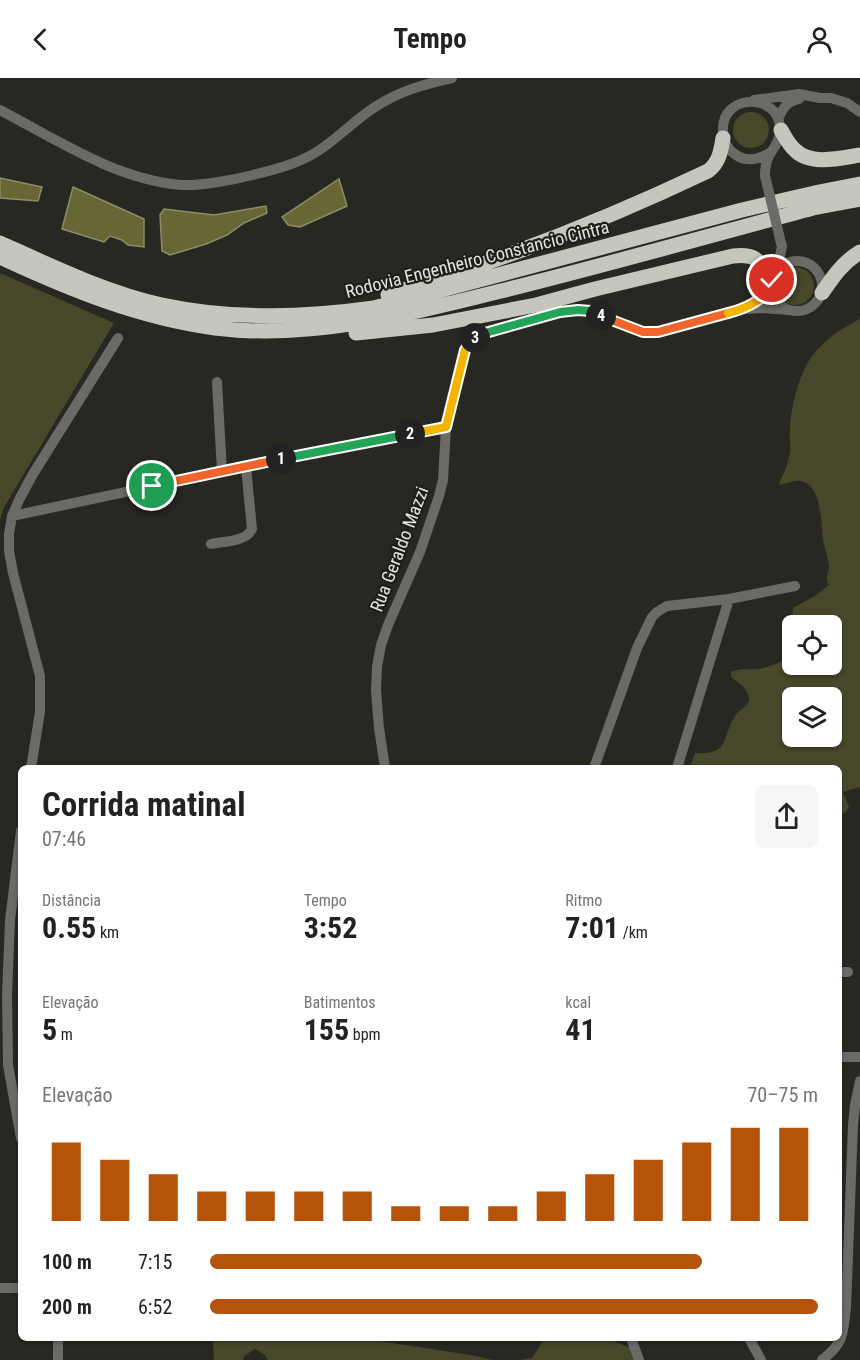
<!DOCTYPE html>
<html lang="pt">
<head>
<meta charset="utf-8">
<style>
  body { margin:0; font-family:"Roboto Condensed",sans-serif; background:#f6f6f6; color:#222; height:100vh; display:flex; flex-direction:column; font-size:22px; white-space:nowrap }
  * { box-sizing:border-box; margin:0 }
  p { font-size:20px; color:#767676 }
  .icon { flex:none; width:33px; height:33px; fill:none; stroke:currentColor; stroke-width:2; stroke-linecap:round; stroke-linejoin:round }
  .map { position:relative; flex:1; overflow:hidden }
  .details { position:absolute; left:18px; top:687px; width:824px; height:576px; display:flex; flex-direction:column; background:#fff; border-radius:9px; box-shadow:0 2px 4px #0004 }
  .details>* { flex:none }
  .tools { position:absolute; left:782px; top:537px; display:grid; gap:12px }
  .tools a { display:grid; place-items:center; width:60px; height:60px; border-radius:9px; background:#fff; box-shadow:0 2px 4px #0004; font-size:30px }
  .pin { position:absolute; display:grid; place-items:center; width:51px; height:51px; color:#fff; margin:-26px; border:3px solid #fff; border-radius:50%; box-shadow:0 2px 6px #0007 }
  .km { position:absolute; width:30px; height:30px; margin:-15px; border-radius:50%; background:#222; color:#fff; font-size:16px; line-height:30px; text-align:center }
  .round { display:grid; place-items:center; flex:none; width:63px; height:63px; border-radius:9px; background:#f6f6f6 }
  .summary { display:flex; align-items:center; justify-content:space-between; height:102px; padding:0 24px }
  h1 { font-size:33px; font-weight:700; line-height:45px }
  .metrics { display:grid; grid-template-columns:repeat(3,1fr); gap:9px; height:102px; padding:6px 24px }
  .metrics div { display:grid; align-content:center }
  .metrics b { font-size:30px; font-weight:700 }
  .metrics small { font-size:16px; font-weight:400 }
  .metrics p { font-size:16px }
  .chart { height:168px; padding:12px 24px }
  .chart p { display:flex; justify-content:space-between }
  .chart svg { width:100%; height:108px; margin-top:6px; stroke:#b45309; stroke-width:6 }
  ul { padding:0 24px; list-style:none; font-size:20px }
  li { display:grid; grid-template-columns:96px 72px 1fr; align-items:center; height:45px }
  li i { height:15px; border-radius:8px; background:#b45309 }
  header { display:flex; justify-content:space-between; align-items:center; height:78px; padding:0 24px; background:#fff; font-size:27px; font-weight:700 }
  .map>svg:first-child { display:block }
  .green { fill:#47472a; fill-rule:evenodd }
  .water { fill:#666735; stroke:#8c8d68; stroke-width:1.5 }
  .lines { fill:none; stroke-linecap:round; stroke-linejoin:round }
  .minor { stroke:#6a6a66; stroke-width:10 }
  .highway { stroke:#c6c6bd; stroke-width:15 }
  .minor-bridge { stroke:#6a6a66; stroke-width:10 }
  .split-1-casing { stroke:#fff; stroke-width:12 }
  .split-2-casing { stroke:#fff; stroke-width:12 }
  .split-3-casing { stroke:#fff; stroke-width:12 }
  .split-4-casing { stroke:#fff; stroke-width:12 }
  .split-5-casing { stroke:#fff; stroke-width:12 }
  .split-6-casing { stroke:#fff; stroke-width:12 }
  .split-1 { stroke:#f0652b; stroke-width:8 }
  .split-2 { stroke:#22a559; stroke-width:8 }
  .split-3 { stroke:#f5b400; stroke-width:8 }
  .split-4 { stroke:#22a559; stroke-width:8 }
  .split-5 { stroke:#f0652b; stroke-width:8 }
  .split-6 { stroke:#f5b400; stroke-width:8 }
  .labels { text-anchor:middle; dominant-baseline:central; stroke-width:4.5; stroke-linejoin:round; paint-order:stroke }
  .street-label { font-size:18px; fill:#e4e5e0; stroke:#1e1f18 }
</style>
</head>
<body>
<header><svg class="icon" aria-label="back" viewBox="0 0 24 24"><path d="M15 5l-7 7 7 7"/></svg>Tempo<svg class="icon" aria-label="person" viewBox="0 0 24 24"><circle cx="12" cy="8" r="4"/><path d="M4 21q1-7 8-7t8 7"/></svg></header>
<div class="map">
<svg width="860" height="1282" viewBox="0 0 860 1282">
  <rect width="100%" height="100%" fill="#282822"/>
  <!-- green -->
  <path class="green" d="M733 52a18 18 0 1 1 36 0a18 18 0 1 1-36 0Z
    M776 208a19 19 0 1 1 38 0a19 19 0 1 1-38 0Z
    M0 195 114 245 3 431 0 443Z
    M860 240V709L843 714 849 729 845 735 839 736 838 690H690L695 675C730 677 721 661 735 638 739 632 750 628 749 620 749 611 737 604 731 599V594C739 590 749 592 759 591 766 589 779 586 785 581 792 573 792 541 793 530L815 518 829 507C825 497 828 499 829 489 829 481 824 470 823 461 821 445 822 406 800 403 794 402 787 405 781 407L779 405C784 395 788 386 790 375 791 367 789 359 790 352 790 331 800 293 813 277 821 266 832 257 844 250 850 246 855 245 860 240ZM792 548H831V586H792ZM792 620H831V658H792Z
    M213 1260H359L471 1277 492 1282H268L266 1278 255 1271 244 1278 243 1282H214Z
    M545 1260H606L630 1270 638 1282H520L532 1280Z"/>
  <!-- water -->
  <path class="water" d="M0 100 42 109 38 123 0 120Z
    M339 101 347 128 300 149 288 147 282 139Z
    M73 109 144 141V169L128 167 122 162 110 158 104 164 62 151Z
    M266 128 267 135 244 145 227 157 206 166 170 177 162 173 160 137 164 131 214 137Z"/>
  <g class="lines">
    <!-- minor -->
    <path class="minor" d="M754 22 799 16 820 20H831L847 25 860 34
      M0 32C57 62 115 101 181 107 201 108 233 102 253 97 277 91 301 85 321 71 340 58 356 41 375 29 399 13 425 6 452 0
      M778 41C783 30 787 23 799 21
      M765 97C765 90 766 84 769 78 773 70 780 64 780 53 782 14 720 14 723 54 723 63 728 72 736 77 748 85 760 81 771 74
      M772 208a25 25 0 1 1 50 0a25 25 0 1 1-50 0Z
      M777 192 782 168 781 165
      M747 230 772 212
      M217 304 222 394
      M12 438 315 374 446 349
      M211 466C224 463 246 464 252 451L246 389
      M31 690 40 634V598L13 495 9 473V456L12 438 20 420 33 396 118 260
      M385 690 379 650 376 612 377 589 381 567 388 547 420 474 439 418 443 402 446 349 465 272 471 263 478 257 560 234 578 232 591 233 643 254H658L744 231 763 230 789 232
      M594 690 637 570 652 539 657 534 667 528 729 521 795 508
      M677 690 729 521
      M21 753 10 842 7 916 8 987 21 1060
      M838 894H848
      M838 979H860
      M0 1210H21
      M58 1260V1282
      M631 1260 639 1282
      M749 1260 761 1282
      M822 1282C844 1265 843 1256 846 1230L853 1047 855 1027 860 1003"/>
    <!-- highway -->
    <path class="highway" d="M781 52C785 59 789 67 795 72 810 88 841 80 860 77
      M0 165C51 188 107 215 162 227 232 242 303 240 374 230L742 132 819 114 860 106
      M0 179C69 211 139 240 215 250 310 262 410 236 501 213 606 187 709 158 813 130L860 121
      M822 215C833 199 843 184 860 174
      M388 217C498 184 605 142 708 93 719 85 721 73 723 60
      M356 255 433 247 536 227 595 211 733 178C758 175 759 184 772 202"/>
    <!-- minor-bridge -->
    <path class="minor-bridge" d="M765 98 781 165"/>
  </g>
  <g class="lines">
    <defs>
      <path id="split-1" d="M152 408 281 381"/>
      <path id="split-2" d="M281 381 410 356"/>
      <path id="split-3" d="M410 356 446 349 465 272 471 263 475 260"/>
      <path id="split-4" d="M475 260 478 257 560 234 578 232 591 233 601 238"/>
      <path id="split-5" d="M601 238 643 254H658L728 235"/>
      <path id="split-6" d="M728 235C748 230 756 224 772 212V202"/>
    </defs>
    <!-- split-1 casing -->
    <use href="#split-1" class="split-1-casing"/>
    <!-- split-2 casing -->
    <use href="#split-2" class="split-2-casing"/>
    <!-- split-3 casing -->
    <use href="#split-3" class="split-3-casing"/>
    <!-- split-4 casing -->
    <use href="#split-4" class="split-4-casing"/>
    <!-- split-5 casing -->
    <use href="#split-5" class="split-5-casing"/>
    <!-- split-6 casing -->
    <use href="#split-6" class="split-6-casing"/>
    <!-- split-1 -->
    <use href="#split-1" class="split-1"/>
    <!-- split-2 -->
    <use href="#split-2" class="split-2"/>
    <!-- split-3 -->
    <use href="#split-3" class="split-3"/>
    <!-- split-4 -->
    <use href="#split-4" class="split-4"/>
    <!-- split-5 -->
    <use href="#split-5" class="split-5"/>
    <!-- split-6 -->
    <use href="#split-6" class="split-6"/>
  </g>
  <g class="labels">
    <!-- street labels -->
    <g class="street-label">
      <text transform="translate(477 181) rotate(-14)">Rodovia Engenheiro Constancio Cintra</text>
      <text transform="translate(399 471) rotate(-69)">Rua Geraldo Mazzi</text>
    </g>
  </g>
</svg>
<div class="tools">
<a><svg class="icon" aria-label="locate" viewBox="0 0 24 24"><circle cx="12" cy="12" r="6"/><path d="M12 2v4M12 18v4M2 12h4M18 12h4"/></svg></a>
<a><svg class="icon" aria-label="layers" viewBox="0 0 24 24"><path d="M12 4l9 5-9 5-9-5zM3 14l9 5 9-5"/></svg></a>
</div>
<div class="pin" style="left:152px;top:408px;background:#1e9e55"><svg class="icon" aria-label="arrive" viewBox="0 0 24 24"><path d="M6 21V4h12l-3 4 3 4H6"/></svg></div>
<div class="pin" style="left:772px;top:202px;background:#d93025"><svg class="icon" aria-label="check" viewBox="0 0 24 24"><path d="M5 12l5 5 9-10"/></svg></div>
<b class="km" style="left:281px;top:381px">1</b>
<b class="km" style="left:410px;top:356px">2</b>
<b class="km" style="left:475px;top:260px">3</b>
<b class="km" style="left:601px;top:238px">4</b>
<section class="details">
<div class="summary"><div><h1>Corrida matinal</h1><p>07:46</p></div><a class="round"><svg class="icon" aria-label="share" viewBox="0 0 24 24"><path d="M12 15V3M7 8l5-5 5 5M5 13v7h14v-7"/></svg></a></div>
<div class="metrics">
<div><p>Distância</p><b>0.55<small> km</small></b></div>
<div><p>Tempo</p><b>3:52</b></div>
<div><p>Ritmo</p><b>7:01<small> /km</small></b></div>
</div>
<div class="metrics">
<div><p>Elevação</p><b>5<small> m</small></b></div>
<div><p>Batimentos</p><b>155<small> bpm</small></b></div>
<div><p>kcal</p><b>41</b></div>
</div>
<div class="chart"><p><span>Elevação</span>70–75 m</p>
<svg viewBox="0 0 160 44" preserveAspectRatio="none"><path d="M5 44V12M15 44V19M25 44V25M35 44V32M45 44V32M55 44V32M65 44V32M75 44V38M85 44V38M95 44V38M105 44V32M115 44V25M125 44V19M135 44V12M145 44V6M155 44V6"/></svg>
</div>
<ul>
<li><b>100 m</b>7:15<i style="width:81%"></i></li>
<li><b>200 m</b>6:52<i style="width:100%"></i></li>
</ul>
</section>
</div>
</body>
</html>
